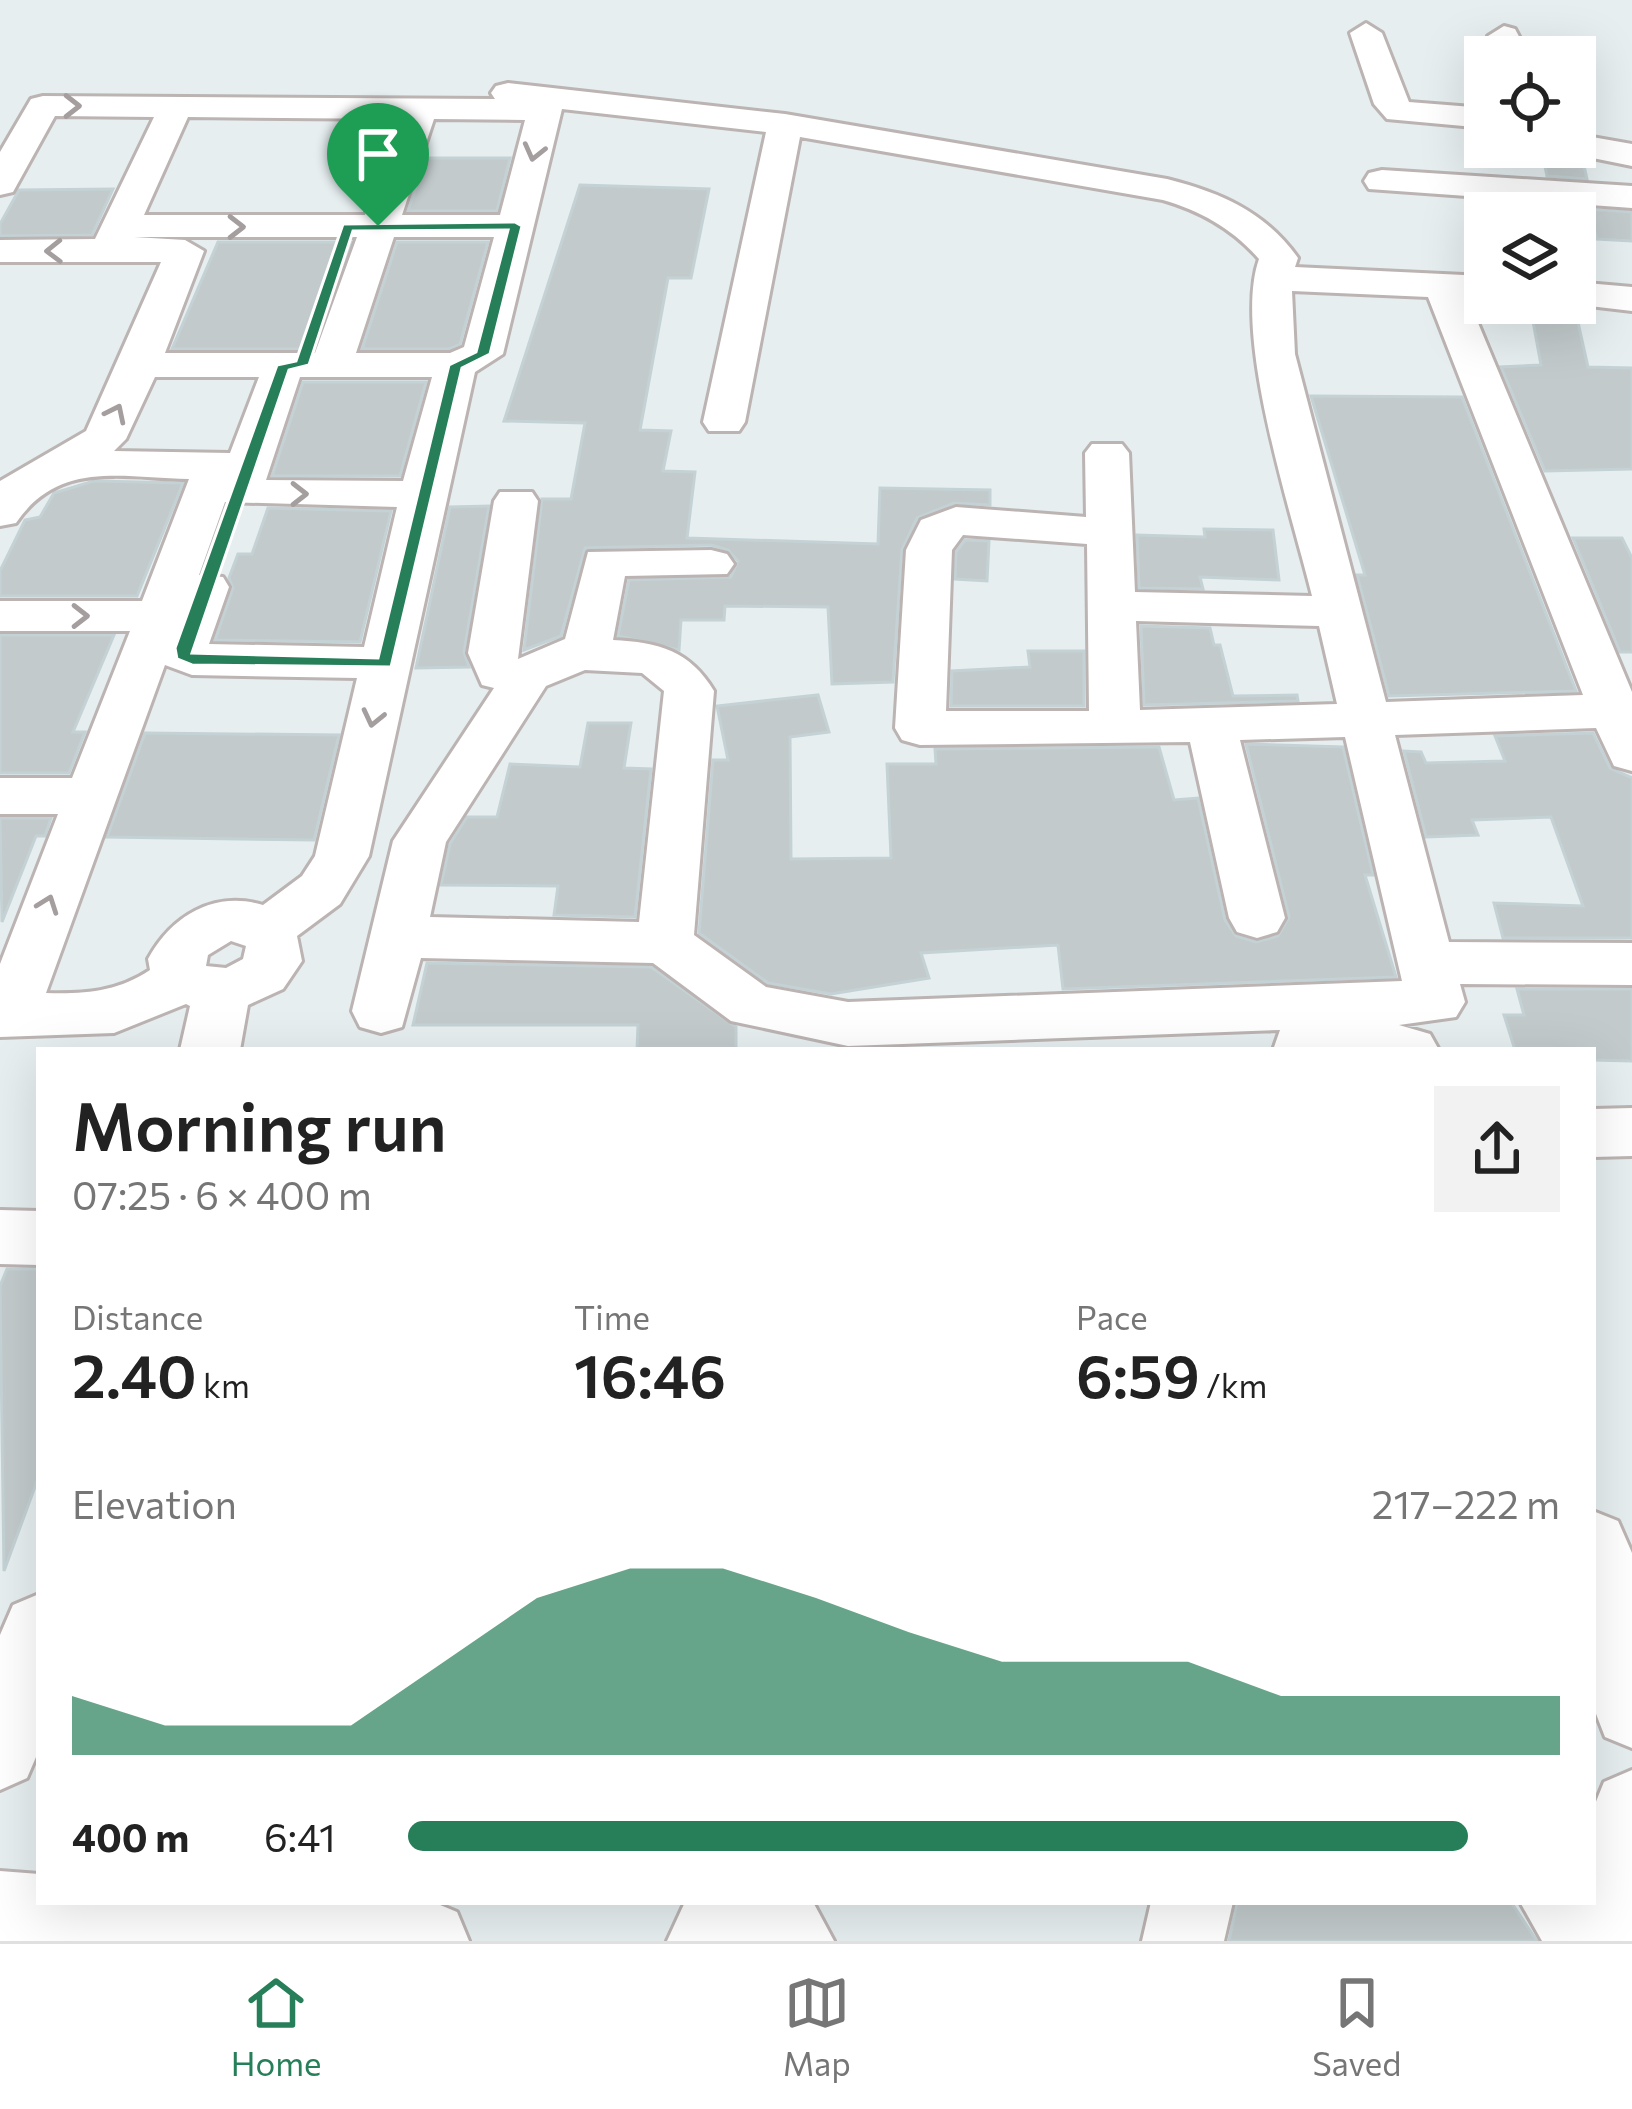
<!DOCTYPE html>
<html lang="en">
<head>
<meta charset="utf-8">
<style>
  body { margin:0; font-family:Commissioner,sans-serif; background:#f2f2f2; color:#222; height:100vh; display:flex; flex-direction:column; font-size:45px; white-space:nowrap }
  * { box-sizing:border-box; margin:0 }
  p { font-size:39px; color:#767676 }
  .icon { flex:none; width:66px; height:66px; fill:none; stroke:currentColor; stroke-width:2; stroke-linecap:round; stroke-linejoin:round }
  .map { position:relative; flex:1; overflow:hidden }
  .sheet { position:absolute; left:36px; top:1047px; width:1560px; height:858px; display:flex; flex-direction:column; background:#fff; border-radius:0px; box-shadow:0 12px 48px #0002 }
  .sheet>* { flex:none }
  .tools { position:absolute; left:1464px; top:36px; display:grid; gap:24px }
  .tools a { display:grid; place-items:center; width:132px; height:132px; border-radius:0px; background:#fff; box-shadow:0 12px 48px #0002; font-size:60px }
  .pin { position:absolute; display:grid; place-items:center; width:102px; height:102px; color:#fff; margin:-123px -51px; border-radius:50% 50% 50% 0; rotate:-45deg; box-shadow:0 0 12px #0007 }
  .pin .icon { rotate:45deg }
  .round { display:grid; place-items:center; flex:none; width:126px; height:126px; border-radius:0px; background:#f2f2f2 }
  .head { display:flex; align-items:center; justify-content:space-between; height:204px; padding:0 36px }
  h1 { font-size:66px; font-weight:600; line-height:90px }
  .stats { display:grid; grid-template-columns:repeat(3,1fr); gap:18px; height:204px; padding:12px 36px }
  .stats div { display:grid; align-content:center }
  .stats b { font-size:60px; font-weight:600 }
  .stats small { font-size:33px; font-weight:400 }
  .stats p { font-size:33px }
  .chart { height:336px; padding:24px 36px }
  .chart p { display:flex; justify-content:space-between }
  .chart svg { width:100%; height:216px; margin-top:12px; fill:#267f58; opacity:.7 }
  ul { padding:0 36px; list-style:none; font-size:39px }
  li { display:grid; grid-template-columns:192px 144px 1fr; align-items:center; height:90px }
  li i { height:30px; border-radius:15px; background:#267f58 }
  .tab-bar { display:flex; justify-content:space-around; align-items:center; height:168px; border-top:3px solid #e0e0e0; background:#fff; font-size:33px; color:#767676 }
  .tab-bar a { display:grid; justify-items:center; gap:6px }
  .tab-bar .active { color:#267f58 }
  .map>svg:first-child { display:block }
  .building { fill:#c2cacb; stroke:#c4d2d5; stroke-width:3 }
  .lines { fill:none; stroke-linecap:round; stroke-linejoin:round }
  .minor-casing { stroke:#bbb4b3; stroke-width:6 }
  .minor { fill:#fff; fill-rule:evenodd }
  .oneway { stroke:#a49e9e }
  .route { fill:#267f58; stroke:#fff; stroke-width:3; fill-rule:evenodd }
</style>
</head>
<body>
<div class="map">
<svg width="1632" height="1941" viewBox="0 0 1632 1941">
  <rect width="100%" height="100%" fill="#e6eef0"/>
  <!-- building -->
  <path class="building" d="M1541 147 1583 161 1587 179 1547 176Z
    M426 158H510L497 211H408Z
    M580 185 709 189 691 278H668L640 430 671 431 663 471 695 472 687 538 878 544 880 488 990 490V505L954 503 917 518 902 550 893 682 832 684 828 607 725 606 724 620H681L679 650 618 636 629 580 731 577 738 561 728 550 711 545 585 548 561 636 524 650 542 499H571L585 423 504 421Z
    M113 189 92 235 0 236V224L19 190Z
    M1587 209 1632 212V241L1597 239Z
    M218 242H351L312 349H172Z
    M397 242H488L460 344 449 349H362Z
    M1530 305 1575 309 1588 367 1632 368V469L1545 471 1501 367 1541 365Z
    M303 382H426L400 476H272Z
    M1311 396 1462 397 1576 691 1389 696 1357 575H1365Z
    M94 481 183 483 137 596H0V571L25 520 40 517 54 493Z
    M489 506 464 652 469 667 416 668 450 507Z
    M268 508 391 511 360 642 215 640 233 588 229 578 238 554H252Z
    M1204 529 1273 530 1279 580 1200 577 1203 589 1139 588 1137 535 1205 537Z
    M1573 538H1622L1632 558V652H1620Z
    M965 540 989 541 987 581 955 579 956 552Z
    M1141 626 1210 628 1214 645H1220L1233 696 1297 695 1298 701 1144 705Z
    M0 635H114L73 732H85L69 773H0Z
    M1028 651H1084V706H951L952 671 1030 667Z
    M818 695 829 732 790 737 791 859 891 858 887 764H936L935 749 1159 747 1174 800 1198 798 1225 920 1236 936 1256 942 1278 936 1289 917 1246 744 1343 747 1373 875H1365L1396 977 1063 989 1058 945 921 953 929 978 831 994 768 983 699 933 713 760H728L717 706Z
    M588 723H631L624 768 651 769 635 917 554 915 558 886 441 885 450 844 467 817H497L510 764 580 767Z
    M145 733 339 735 314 840 107 837Z
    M1593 733 1610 768 1632 778V938H1503L1494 903 1583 906 1551 817 1472 820 1478 835 1426 837 1404 751 1421 752 1426 763 1505 761 1495 736Z
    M0 818H51L45 836H36L2 922Z
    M427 963 651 967 736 1027V1050H637L638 1025H413Z
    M1517 989H1632V1061L1593 1060V1050H1515L1504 1015H1524Z
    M7 1269H39V1476L4 1571 0 1286Z
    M1237 1902H1511L1537 1941H1229Z"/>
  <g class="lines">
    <defs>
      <path id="minor" d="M1366 23 1382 33 1409 102 1485 108V128L1387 119 1374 104 1350 33Z
        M1504 26 1515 29 1530 57H1496L1488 36Z
        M508 83 785 114 1167 179C1219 192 1266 212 1298 258L1295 267 1485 276V300L1468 299 1632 692V771L1614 766 1596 728 1395 735 1449 942 1632 943V985L1460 984 1465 1002 1456 1017 1399 1025 1430 1034 1439 1050H1273L1280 1030 848 1046 731 1021 653 963 421 958 402 1027 381 1033 360 1027 352 1011 393 841 494 688 482 685 468 653 494 501 500 492H532L538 501 518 659 565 639 588 552 711 550 727 554 734 564 727 574 625 576 613 640C659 642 690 651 714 691L694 935 766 987 848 1002 1402 981 1345 737 1240 740 1285 918 1277 932 1257 938 1237 932 1229 918 1190 742 920 745 902 740 895 728 906 550 921 520 956 507 1086 517 1085 453 1092 444H1122L1129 453 1135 592 1312 596C1292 514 1232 335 1259 259 1233 229 1201 211 1163 200L800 137 745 422 739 431H709L703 422 766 132 562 109 503 354 475 372 369 856 340 904 297 936 302 961 283 989 248 1005 240 1050H180L190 1006 186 1004 114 1033 0 1037V964L58 814H0V778H72L130 631H0V601H142L189 479C121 478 59 460 16 523L0 526V481L86 431 161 262H0V240L95 239 154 117 55 116 13 192 0 195V152L31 99 43 96 495 99 491 93 496 86ZM188 117 399 119 365 215H144ZM434 119 525 120 500 215H402ZM134 237H357L315 353H165L204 251 185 240ZM394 237H494L464 347 450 353H356ZM1292 291 1428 297 1583 695 1386 702 1295 354ZM155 377H259L230 453 114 451 126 439ZM300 377H432L403 481 266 480ZM225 502 397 507 364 647 209 644 229 587 223 577 199 575ZM963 535 1087 544 1089 711H946L952 550ZM1136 621 1319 626 1337 704 1140 710ZM165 665 192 675 357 678 315 856 302 876 263 905C213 890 171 917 148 959L150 970C117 992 85 994 46 993ZM585 670 642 673 664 691 639 922 430 917 446 842 546 686ZM231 941 246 946 243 959 226 968 206 966 208 955Z
        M1575 134 1632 144V166L1563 152 1559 147H1575Z
        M1382 170 1632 186V208L1369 189 1364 181 1369 173Z
        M1575 282 1632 287V311L1564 303H1575Z
        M1632 1108V1156L1593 1157V1109Z
        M0 1210 39 1211V1265L0 1264Z
        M1593 1511 1618 1521 1632 1553V1748L1605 1737 1593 1706Z
        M39 1594V1750L27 1778 0 1790V1635L13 1605Z
        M1632 1770V1941H1542L1520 1902H1593V1809L1604 1782Z
        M0 1871 39 1874V1902H433L457 1912 469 1941H0Z
        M685 1902H813L834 1941H667Z
        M1151 1902H1233L1224 1941H1142Z"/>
    </defs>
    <!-- minor casing -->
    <use href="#minor" class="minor-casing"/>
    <!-- minor -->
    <use href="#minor" class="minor"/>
  </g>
  <!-- one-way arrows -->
  <defs><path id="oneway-chevron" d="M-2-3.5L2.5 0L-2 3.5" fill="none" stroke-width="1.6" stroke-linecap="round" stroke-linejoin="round" transform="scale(3)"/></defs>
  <g class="oneway">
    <use href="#oneway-chevron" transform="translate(72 106)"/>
    <use href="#oneway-chevron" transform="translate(534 152) rotate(104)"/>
    <use href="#oneway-chevron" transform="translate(236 227)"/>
    <use href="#oneway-chevron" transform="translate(54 251) rotate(179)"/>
    <use href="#oneway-chevron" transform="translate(116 413) rotate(-64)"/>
    <use href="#oneway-chevron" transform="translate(299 494)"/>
    <use href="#oneway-chevron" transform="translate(80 616)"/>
    <use href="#oneway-chevron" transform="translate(373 718) rotate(103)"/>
    <use href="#oneway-chevron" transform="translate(48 904) rotate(-70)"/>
  </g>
  <!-- route -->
  <path class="route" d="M515 222 522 226 490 354 462 368 391 667 192 665 177 659 175 648 277 365 296 361 343 224ZM508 230 476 352 449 365 378 658 192 653 289 370 309 365 353 231Z"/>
</svg>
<div class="tools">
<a><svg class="icon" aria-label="locate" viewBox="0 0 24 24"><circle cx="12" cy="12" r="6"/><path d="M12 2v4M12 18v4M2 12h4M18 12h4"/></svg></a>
<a><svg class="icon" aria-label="layers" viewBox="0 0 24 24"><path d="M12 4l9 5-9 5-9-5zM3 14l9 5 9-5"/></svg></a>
</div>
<div class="pin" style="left:378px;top:226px;background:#1e9e55"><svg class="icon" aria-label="arrive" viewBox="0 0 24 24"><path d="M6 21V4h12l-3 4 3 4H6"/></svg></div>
<section class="sheet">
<div class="head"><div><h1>Morning run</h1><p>07:25 · 6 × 400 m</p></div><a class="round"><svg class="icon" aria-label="share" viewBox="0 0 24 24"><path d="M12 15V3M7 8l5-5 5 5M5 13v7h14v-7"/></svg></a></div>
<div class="stats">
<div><p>Distance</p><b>2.40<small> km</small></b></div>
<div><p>Time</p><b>16:46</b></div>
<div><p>Pace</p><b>6:59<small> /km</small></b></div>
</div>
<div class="chart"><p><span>Elevation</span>217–222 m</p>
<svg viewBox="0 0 160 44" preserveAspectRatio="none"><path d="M0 44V32L10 38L20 38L30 38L40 25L50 12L60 6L70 6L80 12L90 19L100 25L110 25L120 25L130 32L140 32L150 32L160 32V44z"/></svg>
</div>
<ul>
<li><b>400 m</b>6:41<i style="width:92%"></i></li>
</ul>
</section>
</div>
<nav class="tab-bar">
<a class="active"><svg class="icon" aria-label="home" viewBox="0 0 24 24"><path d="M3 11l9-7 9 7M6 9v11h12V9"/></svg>Home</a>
<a><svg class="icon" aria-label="map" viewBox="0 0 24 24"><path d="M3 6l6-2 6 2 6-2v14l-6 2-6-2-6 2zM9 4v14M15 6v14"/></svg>Map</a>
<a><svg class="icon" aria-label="saved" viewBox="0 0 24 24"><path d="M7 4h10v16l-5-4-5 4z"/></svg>Saved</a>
</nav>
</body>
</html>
